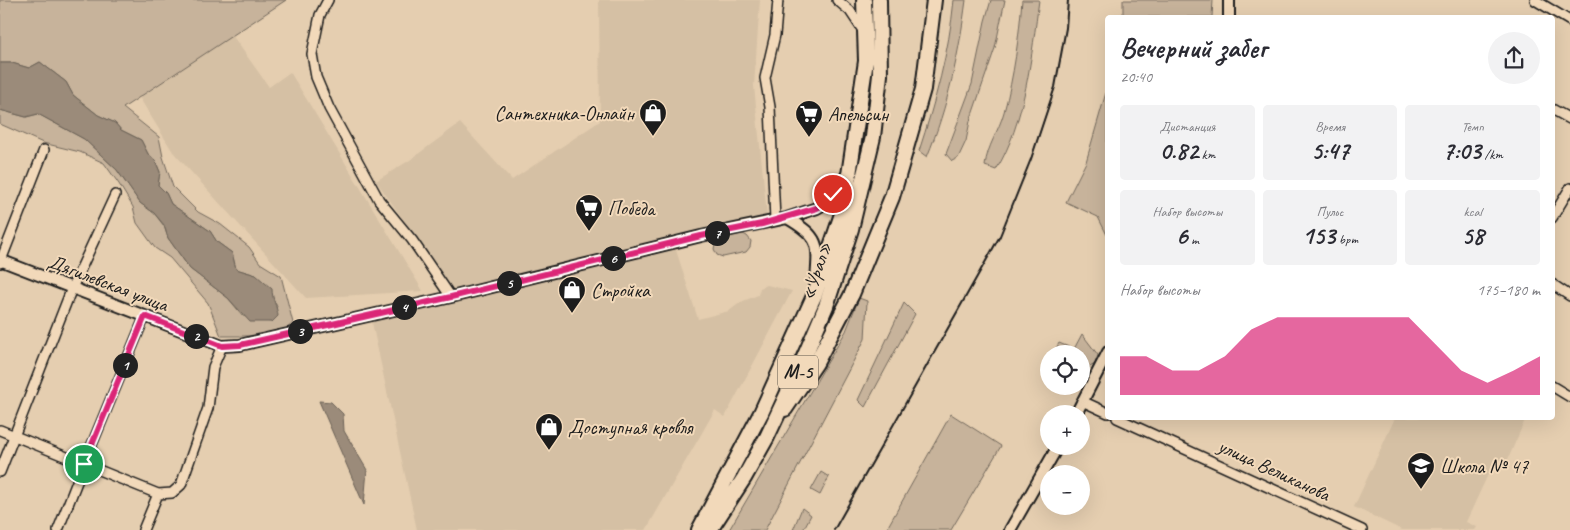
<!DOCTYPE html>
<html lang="ru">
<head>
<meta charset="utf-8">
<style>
  body { margin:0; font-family:Caveat,sans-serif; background:#f2f2f3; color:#2b2b33; height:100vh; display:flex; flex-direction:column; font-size:19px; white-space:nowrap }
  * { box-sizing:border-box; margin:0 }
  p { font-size:16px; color:#7c7c81 }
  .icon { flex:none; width:28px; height:28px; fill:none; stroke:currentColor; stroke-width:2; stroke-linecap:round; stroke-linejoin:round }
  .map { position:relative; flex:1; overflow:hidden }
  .side { position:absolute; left:1105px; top:15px; width:450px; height:405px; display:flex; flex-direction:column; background:#fff; border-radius:5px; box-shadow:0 5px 20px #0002 }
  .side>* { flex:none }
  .tools { position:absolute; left:1040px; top:345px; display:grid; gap:10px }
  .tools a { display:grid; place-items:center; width:50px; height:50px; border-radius:50%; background:#fff; box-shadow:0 5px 20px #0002; font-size:25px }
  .pin { position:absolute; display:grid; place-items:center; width:42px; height:42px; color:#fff; margin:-21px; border:2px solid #fff; border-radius:50%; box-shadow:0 1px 5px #0007 }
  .km { position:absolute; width:25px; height:25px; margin:-12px; border-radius:50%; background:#222; color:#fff; font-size:14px; line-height:25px; text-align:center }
  .round { display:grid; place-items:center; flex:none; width:52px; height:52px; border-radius:26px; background:#f2f2f3 }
  .summary { display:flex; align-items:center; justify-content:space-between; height:85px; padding:0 15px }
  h1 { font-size:28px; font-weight:800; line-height:38px }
  .metrics { display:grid; grid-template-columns:repeat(3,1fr); gap:8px; height:85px; padding:5px 15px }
  .metrics div { display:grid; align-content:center; border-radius:5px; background:#f2f2f3; text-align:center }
  .metrics b { font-size:25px; font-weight:800 }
  .metrics small { font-size:14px; font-weight:400 }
  .metrics p { font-size:14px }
  .chart { height:140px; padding:10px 15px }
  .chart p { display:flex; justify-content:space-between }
  .chart svg { width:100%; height:90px; margin-top:5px; fill:#db2777; opacity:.7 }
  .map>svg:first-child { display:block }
  .built { fill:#d5c0a4 }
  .green { fill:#c7b39b; stroke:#72685c }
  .water { fill:#9b8b7a; stroke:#685f54 }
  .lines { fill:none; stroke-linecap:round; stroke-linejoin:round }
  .minor-casing { stroke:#1c1c1c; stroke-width:12 }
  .tertiary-casing { stroke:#1c1c1c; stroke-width:14 }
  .primary-casing { stroke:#1c1c1c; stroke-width:18 }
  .trunk-casing { stroke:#1c1c1c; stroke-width:18 }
  .minor { stroke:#f2d9ba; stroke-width:9 }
  .tertiary { stroke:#f2d9ba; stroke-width:10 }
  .primary { stroke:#f2d9ba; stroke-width:14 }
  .trunk { stroke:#f2d9ba; stroke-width:14 }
  .rail { stroke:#1c1c1c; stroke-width:2 }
  .route-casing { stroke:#fff; stroke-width:10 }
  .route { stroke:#db2777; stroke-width:6 }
  .labels { text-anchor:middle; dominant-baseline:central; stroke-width:4; stroke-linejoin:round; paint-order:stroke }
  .shield { fill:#f2d9ba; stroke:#5c554b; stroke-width:1 }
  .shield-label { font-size:19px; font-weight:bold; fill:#1c1c1c }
  .poi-label { font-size:20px; fill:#1c1c1c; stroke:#f2d9ba; text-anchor:start }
  .street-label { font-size:20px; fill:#1c1c1c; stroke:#f2d9ba }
</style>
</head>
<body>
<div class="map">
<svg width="1570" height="530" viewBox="0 0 1570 530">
  <rect width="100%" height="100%" fill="#e5ceb0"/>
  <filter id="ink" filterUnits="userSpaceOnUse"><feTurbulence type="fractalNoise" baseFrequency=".02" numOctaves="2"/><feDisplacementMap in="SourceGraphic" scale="10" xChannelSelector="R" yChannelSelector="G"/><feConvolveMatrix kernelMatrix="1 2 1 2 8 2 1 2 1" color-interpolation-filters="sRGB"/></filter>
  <g filter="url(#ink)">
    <!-- built -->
    <path class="built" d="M599 0H760L754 86 768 226 709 240 676 250 698 319 729 311 741 302 758 295 760 288 767 285 792 291 725 417 715 410 646 530H417L371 318 459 298 376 181 410 160 460 123 512 180 600 121Z
      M232 35 269 87 290 72 423 291 306 298 173 152 139 97Z
      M1395 418H1519L1525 420 1505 466H1492L1466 522 1477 527 1475 530H1402L1354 507Z"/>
    <!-- green -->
    <path class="green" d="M0 0H286L123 108 159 137 163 157 173 187 198 212 220 224 249 247 260 263 281 276 293 323 283 332 246 336H221L208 303 170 258 155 248 137 223 133 207 119 184 104 163 80 152 43 143 0 124V110L26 117 38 114 84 139 117 170 140 203 154 213 164 226 168 238 190 269 228 298 243 316 263 321 272 322 277 306 256 275 236 269 232 253 217 242 210 231 171 204 166 193 158 185 160 172 155 160 148 154 141 140 121 130 115 123 98 115 73 95 66 82 40 62 29 68 12 63H0Z
      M954 0H966C959 54 948 106 927 157L919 151C935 102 949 52 954 0Z
      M991 0H1005L995 48 970 121 966 141 958 158 952 161 946 154 972 84 985 21Z
      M1022 0H1039C1032 53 1025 124 996 170L985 166C987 146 999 131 1004 112 1014 76 1019 37 1022 0Z
      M1123 0H1213L1212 17H1123Z
      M1107 89V235L1098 217 1066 202 1086 162Z
      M743 234 747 236 751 241 750 247 746 252 723 257 717 255 714 249 716 240Z
      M859 298 867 301 865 339 765 530H729L846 331Z
      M904 303 915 314 865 407 858 400Z
      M1082 334 1098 355 1095 364 1088 368 1081 365V354H1057L1054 352 1059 343 1074 349Z
      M951 414 1001 446 951 530H886Z
      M821 472 829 477 820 495 811 490Z
      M802 508 811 515 803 530H793Z"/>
    <!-- water -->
    <path class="water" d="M40 62 66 82 73 95 98 115 115 123 121 130 141 140 148 154 155 160 160 172 158 185 166 193 171 204 210 231 217 242 232 253 236 269 256 275 272 289C272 299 277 306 278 316L272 322H250L228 298 190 269 168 238 164 225 154 213 140 203 117 170 84 139 38 114 26 117 0 110V63H12L29 68Z
      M319 401 331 402 343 414 344 431 367 470 364 505Z"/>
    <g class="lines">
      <defs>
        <path id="minor" d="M328 0 320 15 312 54 316 77 329 108 379 200 412 240 451 297
          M837 0 850 11 864 32
          M1535 0 1570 21
          M1552 109 1570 119
          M1552 218 1570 188
          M775 220 770 107 765 78 775 35 778 0
          M0 263 44 150
          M1552 284 1570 296
          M1552 386 1570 397
          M1082 401 1108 413
          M1117 418 1362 530
          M0 430 158 494 172 493 181 485 208 408 213 367 222 346
          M0 472 72 288 115 195
          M58 530 84 464 145 316
          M143 530 158 494"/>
        <path id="tertiary" d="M1229 18V0
          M787 218C820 237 819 244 816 280
          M0 260 222 346 240 345 451 297 701 236 787 218 817 208 827 202 848 173
          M1076 414 1108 352
          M1010 530 1058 446"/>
        <path id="primary" d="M785 409 816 363 852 294 892 197 923 89 934 0"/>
        <path id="trunk" d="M699 530 761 413 815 294 844 208 866 61 864 0
          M710 530 744 478 767 437 800 367 826 306 851 229 873 137 880 75 879 0"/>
      </defs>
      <!-- minor casing -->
      <use href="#minor" class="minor-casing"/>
      <!-- tertiary casing -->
      <use href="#tertiary" class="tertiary-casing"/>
      <!-- primary casing -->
      <use href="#primary" class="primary-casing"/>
      <!-- trunk casing -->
      <use href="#trunk" class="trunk-casing"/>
      <!-- minor -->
      <use href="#minor" class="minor"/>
      <!-- tertiary -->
      <use href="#tertiary" class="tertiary"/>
      <!-- primary -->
      <use href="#primary" class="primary"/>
      <!-- trunk -->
      <use href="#trunk" class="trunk"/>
      <!-- rail -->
      <path class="rail" d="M834 530 1000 236 1031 159 1055 87 1066 28 1068 0"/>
    </g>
  </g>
  <g class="lines" filter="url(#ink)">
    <defs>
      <path id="route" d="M84 464 145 316 222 346 240 345 451 297 701 236 762 224 817 208 827 202 833 194"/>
    </defs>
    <!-- route casing -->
    <use href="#route" class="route-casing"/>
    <!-- route -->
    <use href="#route" class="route"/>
  </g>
  <!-- icons -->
  <defs>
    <symbol id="shop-pin" viewBox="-11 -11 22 30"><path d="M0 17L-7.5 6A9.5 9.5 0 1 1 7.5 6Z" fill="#1c1c1c" stroke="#f2d9ba"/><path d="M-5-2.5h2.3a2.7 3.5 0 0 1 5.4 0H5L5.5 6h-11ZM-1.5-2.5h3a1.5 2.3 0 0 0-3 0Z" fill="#fff"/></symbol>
    <symbol id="supermarket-pin" viewBox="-11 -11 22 30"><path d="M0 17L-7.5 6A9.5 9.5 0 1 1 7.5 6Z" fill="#1c1c1c" stroke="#f2d9ba"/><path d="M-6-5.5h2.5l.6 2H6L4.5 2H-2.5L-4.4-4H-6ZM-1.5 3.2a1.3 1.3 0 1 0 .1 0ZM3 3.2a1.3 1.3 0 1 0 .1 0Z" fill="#fff"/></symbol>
    <symbol id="school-pin" viewBox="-11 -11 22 30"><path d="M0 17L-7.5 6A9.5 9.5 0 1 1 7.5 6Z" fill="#1c1c1c" stroke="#f2d9ba"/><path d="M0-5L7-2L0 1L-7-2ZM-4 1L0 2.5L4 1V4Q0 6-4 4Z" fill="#fff"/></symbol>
  </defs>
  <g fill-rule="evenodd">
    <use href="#shop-pin" x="637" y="97" width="32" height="43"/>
    <use href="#supermarket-pin" x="793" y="98" width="32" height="43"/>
    <use href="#supermarket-pin" x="573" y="192" width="32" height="43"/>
    <use href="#shop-pin" x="556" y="274" width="32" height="43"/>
    <use href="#shop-pin" x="533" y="411" width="32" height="43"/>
    <use href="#school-pin" x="1405" y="450" width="32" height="43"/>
  </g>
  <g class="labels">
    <!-- shield labels -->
    <rect class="shield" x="778" y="355.5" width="40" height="33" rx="4"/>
    <g class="shield-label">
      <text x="798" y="372">М-5</text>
    </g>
    <!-- poi labels -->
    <g class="poi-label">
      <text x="634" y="113" text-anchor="end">Сантехника-Онлайн</text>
      <text x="828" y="114">Апельсин</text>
      <text x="608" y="208">Победа</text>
      <text x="591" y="290">Стройка</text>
      <text x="568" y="427">Доступная кровля</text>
      <text x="1440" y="466">Школа № 47</text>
    </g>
    <!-- street labels -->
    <g class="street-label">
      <text transform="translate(816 271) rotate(-71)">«Урал»</text>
      <text transform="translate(108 283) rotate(21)">Дягилевская улица</text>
      <text transform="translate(1274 470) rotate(25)">улица Великанова</text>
    </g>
  </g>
</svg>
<div class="tools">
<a><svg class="icon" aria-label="locate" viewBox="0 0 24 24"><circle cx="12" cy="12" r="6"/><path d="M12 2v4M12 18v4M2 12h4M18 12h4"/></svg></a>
<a>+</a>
<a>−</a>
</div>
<div class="pin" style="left:84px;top:464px;background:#1e9e55"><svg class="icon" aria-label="arrive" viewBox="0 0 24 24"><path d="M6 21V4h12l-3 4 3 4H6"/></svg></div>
<div class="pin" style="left:833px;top:194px;background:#d93025"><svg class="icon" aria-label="check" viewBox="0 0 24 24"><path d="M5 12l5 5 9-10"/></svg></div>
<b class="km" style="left:125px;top:365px">1</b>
<b class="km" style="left:196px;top:336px">2</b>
<b class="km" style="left:300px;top:331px">3</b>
<b class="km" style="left:404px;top:307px">4</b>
<b class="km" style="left:509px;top:283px">5</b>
<b class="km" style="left:613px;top:258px">6</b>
<b class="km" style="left:717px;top:233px">7</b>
<section class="side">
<div class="summary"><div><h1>Вечерний забег</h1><p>20:40</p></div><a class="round"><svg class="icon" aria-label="share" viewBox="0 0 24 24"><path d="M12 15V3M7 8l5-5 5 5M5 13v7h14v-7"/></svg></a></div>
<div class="metrics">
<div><p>Дистанция</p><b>0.82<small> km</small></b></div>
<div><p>Время</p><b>5:47</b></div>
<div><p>Темп</p><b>7:03<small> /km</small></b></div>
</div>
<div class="metrics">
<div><p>Набор высоты</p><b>6<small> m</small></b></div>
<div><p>Пульс</p><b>153<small> bpm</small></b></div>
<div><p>kcal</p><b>58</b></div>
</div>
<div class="chart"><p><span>Набор высоты</span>175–180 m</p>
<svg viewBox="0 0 160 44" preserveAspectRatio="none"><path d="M0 44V25L10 25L20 32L30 32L40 25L50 12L60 6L70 6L80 6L90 6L100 6L110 6L120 19L130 32L140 38L150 32L160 25V44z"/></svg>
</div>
</section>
</div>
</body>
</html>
